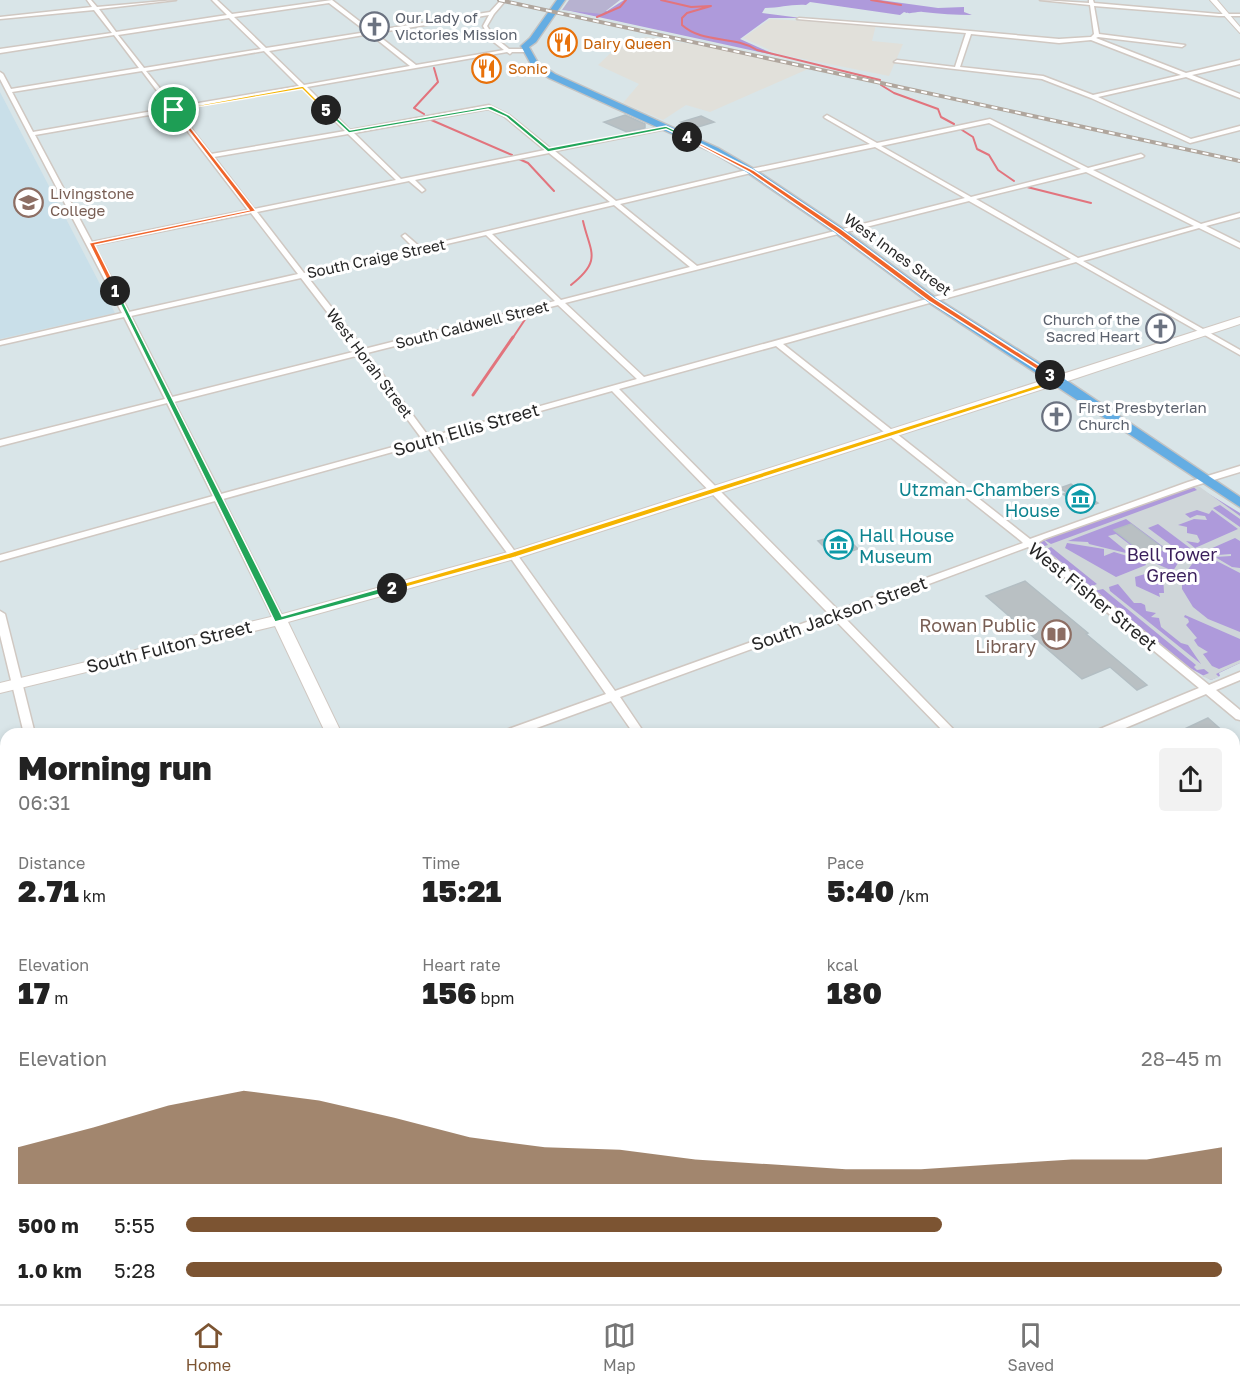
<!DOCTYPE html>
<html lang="en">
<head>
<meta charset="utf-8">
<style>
  body { margin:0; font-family:"Golos Text",sans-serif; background:#f2f2f2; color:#222; height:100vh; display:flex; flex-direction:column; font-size:22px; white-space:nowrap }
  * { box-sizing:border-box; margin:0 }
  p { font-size:20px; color:#767676 }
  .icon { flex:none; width:33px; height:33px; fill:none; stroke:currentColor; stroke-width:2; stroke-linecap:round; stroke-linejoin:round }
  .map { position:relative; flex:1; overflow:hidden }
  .details { position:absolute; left:0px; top:728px; width:1240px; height:578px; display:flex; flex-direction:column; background:#fff; border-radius:18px 18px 0 0; box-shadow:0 3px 9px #0003 }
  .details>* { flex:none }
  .pin { position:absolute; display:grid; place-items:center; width:51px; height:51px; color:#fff; margin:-26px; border:3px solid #fff; border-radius:50%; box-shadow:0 2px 6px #0007 }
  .km { position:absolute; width:30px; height:30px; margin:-15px; border-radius:50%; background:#222; color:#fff; font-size:16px; line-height:30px; text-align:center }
  .round { display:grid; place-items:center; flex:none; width:63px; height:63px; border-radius:6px; background:#f2f2f2 }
  .head { display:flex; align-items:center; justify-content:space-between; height:102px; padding:0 18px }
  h1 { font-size:33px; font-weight:800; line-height:45px }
  .stats { display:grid; grid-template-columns:repeat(3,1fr); gap:9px; height:102px; padding:6px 18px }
  .stats div { display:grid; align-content:center }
  .stats b { font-size:30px; font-weight:800 }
  .stats small { font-size:16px; font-weight:400 }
  .stats p { font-size:16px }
  .chart { height:168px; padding:12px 18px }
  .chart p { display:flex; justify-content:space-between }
  .chart svg { width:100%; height:108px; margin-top:6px; fill:#7c5432; opacity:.7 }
  ul { padding:0 18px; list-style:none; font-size:20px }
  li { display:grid; grid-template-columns:96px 72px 1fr; align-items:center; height:45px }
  li i { height:15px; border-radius:8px; background:#7c5432 }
  .dock { display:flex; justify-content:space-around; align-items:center; height:84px; border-top:2px solid #e0e0e0; background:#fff; font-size:16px; color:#767676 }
  .dock a { display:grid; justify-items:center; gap:3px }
  .dock .active { color:#7c5432 }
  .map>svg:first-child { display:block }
  .industrial { fill:#e1e0da }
  .education { fill:#c9dfe9 }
  .green { fill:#ae9adb }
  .cemetery { fill:#b7b2d0 }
  .plaza { fill:#cfd6d9; fill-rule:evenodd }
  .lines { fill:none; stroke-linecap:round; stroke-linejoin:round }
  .stream-far1 { stroke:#e2747d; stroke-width:2 }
  .stream { stroke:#e2747d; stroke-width:3 }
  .building { fill:#b9c0c3; stroke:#b3bec3; stroke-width:1.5 }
  .street-casing { stroke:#d0c8c2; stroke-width:3 }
  .secondary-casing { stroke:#d0c8c2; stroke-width:2 }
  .primary-casing { stroke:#c3c3c3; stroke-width:3 }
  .street { fill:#fff; fill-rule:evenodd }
  .secondary { fill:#fff; fill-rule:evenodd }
  .primary { fill:#64ade3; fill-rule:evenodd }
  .rail-casing { stroke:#b0a69d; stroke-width:4 }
  .rail { stroke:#fff; stroke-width:2; stroke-dasharray:6; stroke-linecap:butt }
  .split-1 { fill:#f0652b; stroke:#fff; stroke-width:1.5 }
  .split-2 { fill:#22a559; stroke:#fff; stroke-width:1.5 }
  .split-3 { fill:#f5b400; stroke:#fff; stroke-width:1.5 }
  .split-4 { fill:#f0652b; stroke:#fff; stroke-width:1.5 }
  .split-5 { fill:#22a559; stroke:#fff; stroke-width:1.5 }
  .split-6 { fill:#f5b400; stroke:#fff; stroke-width:1.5 }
  .labels { text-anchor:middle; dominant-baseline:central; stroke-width:6; stroke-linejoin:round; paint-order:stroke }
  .far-worship-label { font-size:15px; fill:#5b616d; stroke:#fff; text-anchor:start }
  .far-food-label { font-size:15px; fill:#c56008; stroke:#fff; text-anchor:start }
  .far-education-label { font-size:15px; fill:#785e54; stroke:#fff; text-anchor:start }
  .far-street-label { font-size:15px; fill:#272727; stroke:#fff }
  .street-label { font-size:18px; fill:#272727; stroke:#fff }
  .culture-label { font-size:18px; fill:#0d838f; stroke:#fff; text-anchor:end }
  .park-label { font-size:18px; fill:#3a1f5b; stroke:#fff }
  .education-label { font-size:18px; fill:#785e54; stroke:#fff; text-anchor:end }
</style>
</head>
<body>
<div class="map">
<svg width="1240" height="1304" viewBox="0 0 1240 1304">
  <rect width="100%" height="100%" fill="#d9e5e8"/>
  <!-- industrial -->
  <path class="industrial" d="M770 19 876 25 872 41 903 44 889 76 779 54 743 38Z
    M646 37 711 47 808 69 710 112 686 105 663 120 623 103 639 84 598 65 618 46Z"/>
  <!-- education -->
  <path class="education" d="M0 92 115 313 0 339Z"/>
  <!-- green -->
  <path class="green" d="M624 0H880L938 8 964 7V12L972 15C955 15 940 14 923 12 916 11 911 15 904 12L900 15 810 2 806 5C791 4 780 8 765 8L762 13 801 18H769L740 39 778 56 566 10 607 11Z
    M1196 486 1240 513V663L1219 673 1220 676 1211 680 1190 668 1039 544 1041 540 1183 488Z"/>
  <!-- cemetery -->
  <path class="cemetery" d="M569 0H620L602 14 562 10Z"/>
  <!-- plaza -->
  <path class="plaza" d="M1191 485 1200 487 1240 516V519L1220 505 1213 508 1240 527V541L1235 538 1201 553 1205 556 1231 554V556L1215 557 1232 567 1240 568V573L1209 557 1192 564 1182 578V589L1193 607 1208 619 1240 632V639L1185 615 1184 617 1188 619 1189 622 1186 625 1197 638 1194 640 1198 646 1208 652 1203 654 1212 666 1219 669 1240 660V663L1216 674 1219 677 1211 680 1202 676 1209 673 1204 669 1197 670 1194 667 1196 665 1103 589 1094 591 1090 587 1097 584 1051 547 1044 550 1041 547 1048 545 1043 539 1051 544 1197 490ZM1197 510 1209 514 1212 510 1238 529 1195 548 1186 541 1198 543 1200 541 1197 535 1187 533V527L1178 525 1194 519 1207 520 1205 516 1197 515 1190 518 1185 514ZM1126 519 1169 551 1167 552 1174 557 1180 560 1173 571 1150 561 1148 558 1137 556 1142 554 1116 534 1108 536 1130 554 1089 544 1088 542 1068 541ZM1158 524 1190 548 1191 551H1179L1148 528ZM1067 543 1104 549V556L1114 552 1144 561 1146 565 1116 577 1065 548ZM1155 571 1163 574 1164 593H1159L1160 597 1136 586 1135 577ZM1118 584 1134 603H1141L1145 605 1146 611 1156 613 1151 617 1159 618 1161 627 1181 643 1188 645 1201 664 1110 591 1109 587Z"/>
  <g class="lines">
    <!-- stream-far1 -->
    <path class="stream-far1" d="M661 0 691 7 711 6 687 13 682 18V25C703 44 733 35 757 50L880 80
      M871 0 901 5
      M597 17 620 7 626 0
      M881 85 894 93 938 109 941 117 954 124
      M424 114 414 108 438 82 434 68
      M429 119 512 155
      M962 130 973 137 977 149 989 155 998 170 1014 181
      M519 159 528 163 554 191
      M1027 187 1091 203
      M571 285C603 260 590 252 583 221
      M512 339 528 315"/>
    <!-- stream -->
    <path class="stream" d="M473 395 513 337"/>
  </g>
  <!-- building -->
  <path class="building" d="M625 115 645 124V128L627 132 604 122Z
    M701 116 714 122 695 128 681 122Z
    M1071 484 1098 503 1083 509 1063 494 1067 493 1060 488Z
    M1131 524 1156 543 1164 549 1147 556 1114 530Z
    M843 534 858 549 834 557 818 541Z
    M1025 581 1088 633 1086 634 1147 685 1137 690 1110 667 1082 679 986 596Z
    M1208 718 1226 734H1174Z"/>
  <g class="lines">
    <defs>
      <path id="street" d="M87 0H91L97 7 176 0 99 9 116 32 227 15 212 0H217L232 14 332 0 372 31 490 12 501 0H506L494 14 487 26 494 37 509 49H529L531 52H512L510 54 507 52 307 87 350 130 489 105 509 115 551 149 668 126V128L666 129 555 151 616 201 751 169 870 144 825 118 824 117 827 115 877 143 990 119 1088 168 1141 154 1144 156 1143 157 1093 170 1201 224 1240 213V217L1206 226 1240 243V248L1199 228 1083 261 1240 350V355L1076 262 783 344 1030 539 1188 482 1240 466V472L1194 486 1044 539 1036 544 1209 685 1240 672V680L1216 690 1240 710V720L1236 719 1206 694 1111 734H1094L1095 731 1199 688 1028 547 843 616 958 734H946L834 619 620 697 645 734H634L611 701 520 734H502L503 731 606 694 505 550 425 443 223 499 284 620 283 622 279 623 274 620 215 501 0 561V555L213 496 167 403 0 446V440L165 399 124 317 0 345V341L122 313 0 79V72L3 74 11 89 139 68 114 35 0 53V49L112 33 94 10 0 19V17L92 7ZM329 3 367 32 266 48 234 17ZM489 15 483 26 490 39 504 50 416 65 375 33ZM229 18 261 49 144 68 118 35ZM370 34 410 66 304 85 269 51ZM264 51 299 86 175 107 146 71ZM142 71 170 108 33 132 12 92ZM302 88 345 131 211 154 177 110ZM488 109 505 117 545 150 401 179 354 133ZM172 111 248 210 92 242 35 135ZM989 123 1081 169 971 197 881 146ZM348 134 396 180 254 209 214 157ZM875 147 965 198 697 266 620 204 751 173ZM549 153 610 202 420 247 405 234 402 236 414 248 304 273 257 212 409 181 422 192 425 190 415 180ZM1086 172 1194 226 1078 258 976 199ZM969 201 1071 259 644 377 565 303ZM614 205 690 267 561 300 492 234ZM251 213 298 274 129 312 94 245ZM486 235 555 301 364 349 307 276ZM301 278 357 351 172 397 131 316ZM558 305 637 379 429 437 367 353ZM776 346 1021 541 1023 543 838 610 619 389ZM360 355 422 439 221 494 174 402ZM612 391 829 614 615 691 511 546 433 441Z
        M1040 0 1089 3V0H1093L1094 3 1219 14H1240V16H1219L1094 6 1099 34 1185 45 1182 47 1098 37 1096 38 1186 73 1240 60V64L1192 75 1240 94V98L1186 77 1098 97 1191 139 1240 126V130L1190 143 1091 98 1042 79 894 62 897 60 955 67 966 33 797 19 799 18 936 28 1059 39 1091 37 1094 34 1090 5ZM971 34 1059 43 1091 40 1181 75 1093 95 1043 76 960 67Z
        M0 611 5 614 35 734H24L0 635Z
        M6 916V926L0 928V918Z
        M6 1209V1225L0 1227V1211Z
        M1059 1299H1077L1079 1304H1061Z"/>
      <path id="secondary" d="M1210 0H1217L1240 27V33Z
        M1240 317V324L1074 379 518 558 288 622 342 734H326L275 626 0 693V683L279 615 508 552Z
        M604 1299H629L631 1304H606Z"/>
      <path id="primary" d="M557 0H565L536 42 529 47 538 63 555 74 718 148 754 169 842 228 936 298 1063 378 1240 497V507L928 302 834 232 748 173 712 152 549 78 532 66 521 46 530 38Z
        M1240 1006V1026L1234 1029V1008Z
        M731 1299H764L762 1304H729Z"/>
    </defs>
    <!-- street casing -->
    <use href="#street" class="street-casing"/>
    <!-- secondary casing -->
    <use href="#secondary" class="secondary-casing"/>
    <!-- primary casing -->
    <use href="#primary" class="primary-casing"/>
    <!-- street -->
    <use href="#street" class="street"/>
    <!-- secondary -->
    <use href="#secondary" class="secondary"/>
    <!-- primary -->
    <use href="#primary" class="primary"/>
    <defs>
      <path id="rail" d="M499 0 1240 161"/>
    </defs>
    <!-- rail casing -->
    <use href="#rail" class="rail-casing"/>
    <!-- rail -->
    <use href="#rail" class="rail"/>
  </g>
  <!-- split-1 -->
  <path class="split-1" d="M172 109H176L256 211 95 245 118 291 113 292 89 243 249 210Z"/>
  <!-- split-2 -->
  <path class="split-2" d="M113 289 118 291 282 616 392 585 397 588 395 590 275 622Z"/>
  <!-- split-3 -->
  <path class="split-3" d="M1047 373H1053L1063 381 516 557 392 591 387 588 509 553 1053 380 1047 376Z"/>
  <!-- split-4 -->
  <path class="split-4" d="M685 136 753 170 841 229 935 299 1054 375 1047 376 930 302 836 232 749 172 685 138Z"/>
  <!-- split-5 -->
  <path class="split-5" d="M491 106 509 115 549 148 666 126 690 137 685 138 666 129 548 152 506 117 488 109 349 133 324 110 328 109 350 130Z"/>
  <!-- split-6 -->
  <path class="split-6" d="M303 86 328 111H324L302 89 174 111 172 110Z"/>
  <!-- icons -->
  <defs>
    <symbol id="church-ring" viewBox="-11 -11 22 22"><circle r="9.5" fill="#fff" stroke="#6b7280" stroke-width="1.5"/><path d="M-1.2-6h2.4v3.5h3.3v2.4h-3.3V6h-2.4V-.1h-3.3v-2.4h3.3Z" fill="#6b7280"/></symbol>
    <symbol id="restaurant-ring" viewBox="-11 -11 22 22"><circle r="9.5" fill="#fff" stroke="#e8710a" stroke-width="1.5"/><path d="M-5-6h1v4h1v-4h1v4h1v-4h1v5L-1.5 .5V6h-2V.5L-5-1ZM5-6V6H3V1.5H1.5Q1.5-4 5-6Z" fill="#e8710a"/></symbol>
    <symbol id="university-ring" viewBox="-11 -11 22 22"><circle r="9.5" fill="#fff" stroke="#8d6e63" stroke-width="1.5"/><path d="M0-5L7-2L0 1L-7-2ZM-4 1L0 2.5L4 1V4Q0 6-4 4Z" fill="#8d6e63"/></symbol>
    <symbol id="museum-ring" viewBox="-11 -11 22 22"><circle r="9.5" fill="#fff" stroke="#0f9aa8" stroke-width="1.5"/><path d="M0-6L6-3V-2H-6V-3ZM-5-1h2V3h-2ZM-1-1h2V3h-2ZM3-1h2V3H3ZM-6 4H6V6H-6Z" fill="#0f9aa8"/></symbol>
    <symbol id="library-ring" viewBox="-11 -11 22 22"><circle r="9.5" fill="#fff" stroke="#8d6e63" stroke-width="1.5"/><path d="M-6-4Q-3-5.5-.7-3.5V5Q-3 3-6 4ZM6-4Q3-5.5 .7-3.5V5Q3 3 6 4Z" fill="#8d6e63"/></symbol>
  </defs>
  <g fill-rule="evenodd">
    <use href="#church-ring" x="358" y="10" width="33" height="33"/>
    <use href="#restaurant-ring" x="546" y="26" width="33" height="33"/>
    <use href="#restaurant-ring" x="470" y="52" width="33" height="33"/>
    <use href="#university-ring" x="12" y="186" width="33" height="33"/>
    <use href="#church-ring" x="1144" y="312" width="33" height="33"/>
    <use href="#church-ring" x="1040" y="400" width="33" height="33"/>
    <use href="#museum-ring" x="1064" y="482" width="33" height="33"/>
    <use href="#museum-ring" x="822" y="528" width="33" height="33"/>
    <use href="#library-ring" x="1040" y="618" width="33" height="33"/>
  </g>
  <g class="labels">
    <!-- far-worship labels -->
    <g class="far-worship-label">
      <text x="395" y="17">Our Lady of<tspan x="395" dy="17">Victories Mission</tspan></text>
      <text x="1140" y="319" text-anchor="end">Church of the<tspan x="1140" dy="17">Sacred Heart</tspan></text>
      <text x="1078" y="407">First Presbyterian<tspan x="1078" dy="17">Church</tspan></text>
    </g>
    <!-- far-food labels -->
    <g class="far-food-label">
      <text x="583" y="43">Dairy Queen</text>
      <text x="508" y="68">Sonic</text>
    </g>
    <!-- far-education labels -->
    <g class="far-education-label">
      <text x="50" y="193">Livingstone<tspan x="50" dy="17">College</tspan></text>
    </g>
    <!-- far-street labels -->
    <g class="far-street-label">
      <text transform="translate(898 254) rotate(36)">West Innes Street</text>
      <text transform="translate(376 258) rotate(-12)">South Craige Street</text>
      <text transform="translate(472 324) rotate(-14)">South Caldwell Street</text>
      <text transform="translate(370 363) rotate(53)">West Horah Street</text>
    </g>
    <!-- street labels -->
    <g class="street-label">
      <text transform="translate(466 429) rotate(-16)">South Ellis Street</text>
      <text transform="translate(1093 596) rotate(39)">West Fisher Street</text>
      <text transform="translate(839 613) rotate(-20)">South Jackson Street</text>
      <text transform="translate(169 646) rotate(-14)">South Fulton Street</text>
    </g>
    <!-- culture labels -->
    <g class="culture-label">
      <text x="1060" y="489">Utzman-Chambers<tspan x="1060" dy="21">House</tspan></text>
      <text x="859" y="535" text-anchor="start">Hall House<tspan x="859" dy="21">Museum</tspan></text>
    </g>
    <!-- park labels -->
    <g class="park-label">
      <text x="1172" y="554">Bell Tower<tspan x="1172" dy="21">Green</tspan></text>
    </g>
    <!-- education labels -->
    <g class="education-label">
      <text x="1036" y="625">Rowan Public<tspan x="1036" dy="21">Library</tspan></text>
    </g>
  </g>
</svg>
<div class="pin" style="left:174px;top:110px;background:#1e9e55"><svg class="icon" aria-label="arrive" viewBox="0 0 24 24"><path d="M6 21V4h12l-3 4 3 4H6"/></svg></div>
<b class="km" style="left:115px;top:291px">1</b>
<b class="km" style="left:392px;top:588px">2</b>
<b class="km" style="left:1050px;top:375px">3</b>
<b class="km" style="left:687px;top:137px">4</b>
<b class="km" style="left:326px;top:110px">5</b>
<section class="details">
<div class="head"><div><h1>Morning run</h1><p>06:31</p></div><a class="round"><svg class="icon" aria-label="share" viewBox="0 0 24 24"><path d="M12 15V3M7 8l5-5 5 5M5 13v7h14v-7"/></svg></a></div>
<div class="stats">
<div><p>Distance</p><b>2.71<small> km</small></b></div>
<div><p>Time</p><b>15:21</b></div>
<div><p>Pace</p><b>5:40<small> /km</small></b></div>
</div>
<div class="stats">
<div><p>Elevation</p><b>17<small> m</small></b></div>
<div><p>Heart rate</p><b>156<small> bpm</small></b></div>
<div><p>kcal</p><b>180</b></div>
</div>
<div class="chart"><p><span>Elevation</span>28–45 m</p>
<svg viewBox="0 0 160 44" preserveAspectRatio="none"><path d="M0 44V29L10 21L20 12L30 6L40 10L50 17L60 25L70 29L80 30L90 34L100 36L110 38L120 38L130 36L140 34L150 34L160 29V44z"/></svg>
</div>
<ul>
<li><b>500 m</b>5:55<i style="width:73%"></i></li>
<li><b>1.0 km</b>5:28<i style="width:100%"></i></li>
</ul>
</section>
</div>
<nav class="dock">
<a class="active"><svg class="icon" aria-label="home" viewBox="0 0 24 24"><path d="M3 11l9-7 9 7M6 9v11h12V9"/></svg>Home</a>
<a><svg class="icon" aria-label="map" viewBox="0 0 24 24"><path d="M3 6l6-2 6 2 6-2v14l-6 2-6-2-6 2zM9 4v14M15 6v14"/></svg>Map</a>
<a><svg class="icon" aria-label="saved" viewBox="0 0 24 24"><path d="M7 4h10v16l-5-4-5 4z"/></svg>Saved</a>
</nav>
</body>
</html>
